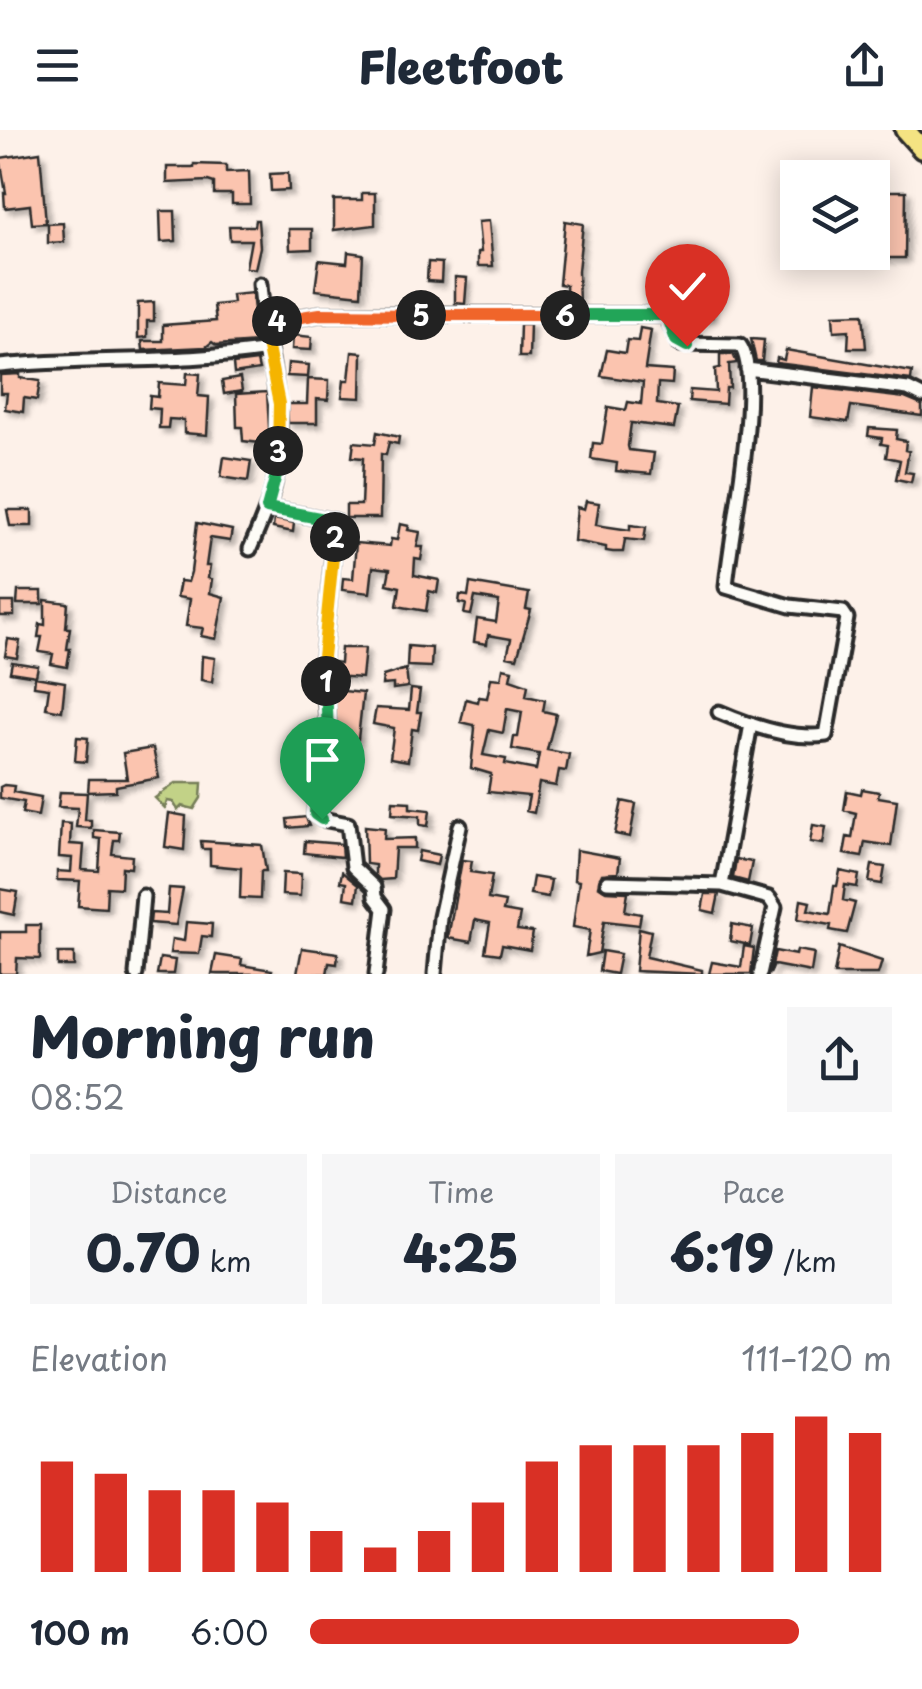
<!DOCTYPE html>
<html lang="en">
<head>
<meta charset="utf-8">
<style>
  body { margin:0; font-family:"Playpen Sans",sans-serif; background:#f6f6f7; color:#1f2937; height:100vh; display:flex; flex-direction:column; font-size:38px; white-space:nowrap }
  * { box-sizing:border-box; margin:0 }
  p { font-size:32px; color:#747a83 }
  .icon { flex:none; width:55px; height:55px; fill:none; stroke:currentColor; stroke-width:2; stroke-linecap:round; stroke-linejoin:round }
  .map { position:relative; height:844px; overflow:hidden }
  .drawer { display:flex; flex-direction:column; background:#fff; flex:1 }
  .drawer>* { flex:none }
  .fabs { position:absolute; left:780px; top:30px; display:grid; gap:20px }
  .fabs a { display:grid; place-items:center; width:110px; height:110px; border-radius:0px; background:#fff; box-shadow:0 5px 25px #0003; font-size:50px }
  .pin { position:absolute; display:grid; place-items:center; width:85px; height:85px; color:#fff; margin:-102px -42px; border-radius:50% 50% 50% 0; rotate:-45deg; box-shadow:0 0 10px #0007 }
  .pin .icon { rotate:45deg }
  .km { position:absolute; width:50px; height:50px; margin:-25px; border-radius:50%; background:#222; color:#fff; font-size:28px; line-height:50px; text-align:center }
  .round { display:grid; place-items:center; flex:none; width:105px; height:105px; border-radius:0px; background:#f6f6f7 }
  .headline { display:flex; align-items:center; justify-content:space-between; height:170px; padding:0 30px }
  h1 { font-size:55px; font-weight:800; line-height:75px }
  .stats { display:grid; grid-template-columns:repeat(3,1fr); gap:15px; height:170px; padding:10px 30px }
  .stats div { display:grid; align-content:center; border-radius:0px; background:#f6f6f7; text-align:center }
  .stats b { font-size:50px; font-weight:800 }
  .stats small { font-size:28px; font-weight:400 }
  .stats p { font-size:28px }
  .chart { height:280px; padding:20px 30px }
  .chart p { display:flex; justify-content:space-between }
  .chart svg { width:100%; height:180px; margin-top:10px; stroke:#d93025; stroke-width:6 }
  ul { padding:0 30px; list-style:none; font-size:32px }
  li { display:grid; grid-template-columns:160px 120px 1fr; align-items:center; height:75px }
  li i { height:25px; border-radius:12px; background:#d93025 }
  header { display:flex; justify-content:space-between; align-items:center; height:130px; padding:0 30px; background:#fff; font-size:45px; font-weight:800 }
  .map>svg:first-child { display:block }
  .green { fill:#c2d287; stroke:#767e59; stroke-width:2.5 }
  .building { fill:#fbc4af; stroke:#2b2b2b; stroke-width:2.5; fill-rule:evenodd; filter:url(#shadow) }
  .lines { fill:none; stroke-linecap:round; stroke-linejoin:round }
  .minor-casing { stroke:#2b2b2b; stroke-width:19 }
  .highway-casing { stroke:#2b2b2b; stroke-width:25 }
  .minor { stroke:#fdfcf7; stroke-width:11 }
  .highway { stroke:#f4e382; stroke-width:18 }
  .split-1-casing { stroke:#fff; stroke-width:20 }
  .split-2-casing { stroke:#fff; stroke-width:20 }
  .split-3-casing { stroke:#fff; stroke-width:20 }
  .split-4-casing { stroke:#fff; stroke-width:20 }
  .split-5-casing { stroke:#fff; stroke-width:20 }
  .split-6-casing { stroke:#fff; stroke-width:20 }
  .split-7-casing { stroke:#fff; stroke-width:20 }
  .split-1 { stroke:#22a559; stroke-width:12 }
  .split-2 { stroke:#f5b400; stroke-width:12 }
  .split-3 { stroke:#22a559; stroke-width:12 }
  .split-4 { stroke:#f5b400; stroke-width:12 }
  .split-5 { stroke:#f0652b; stroke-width:12 }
  .split-6 { stroke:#f0652b; stroke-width:12 }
  .split-7 { stroke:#22a559; stroke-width:12 }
</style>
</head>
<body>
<header><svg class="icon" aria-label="menu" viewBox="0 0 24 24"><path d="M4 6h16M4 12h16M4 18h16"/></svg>Fleetfoot<svg class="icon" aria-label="share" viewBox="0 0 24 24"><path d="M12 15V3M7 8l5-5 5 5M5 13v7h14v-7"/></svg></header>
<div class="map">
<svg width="922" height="844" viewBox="0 0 922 844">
  <defs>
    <filter id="shadow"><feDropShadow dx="4.5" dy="4.5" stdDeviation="2.5" flood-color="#0004"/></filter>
  </defs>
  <rect width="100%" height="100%" fill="#fdf1e9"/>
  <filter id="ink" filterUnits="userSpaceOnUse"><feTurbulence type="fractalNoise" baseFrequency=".01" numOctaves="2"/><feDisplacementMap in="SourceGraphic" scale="20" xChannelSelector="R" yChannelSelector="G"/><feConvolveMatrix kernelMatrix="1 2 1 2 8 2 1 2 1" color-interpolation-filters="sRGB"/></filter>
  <g filter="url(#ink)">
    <!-- green -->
    <path class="green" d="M176 653H202L201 668 194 679 182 676 178 680 173 672 167 671 165 678 155 668Z"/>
    <!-- building -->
    <path class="building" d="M40 22 46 93 32 94 30 75 5 78 4 63H6L0 28Z
      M194 34 226 35V42L249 41 250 74H232V64H214V53L208 51 167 53V37H194Z
      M288 43 289 60 271 61 270 44Z
      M872 61H906L905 128H877L876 118H872Z
      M362 63H375V95L334 100V70H362Z
      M160 81H175L176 111 161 112Z
      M255 90H258L260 117 255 139 246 137 251 110H230L229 96H254Z
      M489 91 493 136H478V122H481L478 92Z
      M565 91 583 94 578 141 579 175H567L566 155 559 154Z
      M63 93 64 112 48 113V94Z
      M289 99H312V119L290 120Z
      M348 122 363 124 361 165 315 160 319 130 347 133Z
      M428 132 442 133 441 152 427 151Z
      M455 147 467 148 465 174 455 173Z
      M252 163 258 212 216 215 212 212 206 217 143 220 142 211H163V195L216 191 214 175 233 173 232 165Z
      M682 168H711L712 187H682Z
      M154 172V191H147V207L138 208V173Z
      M863 184 866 218H848L849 200 834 201 833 185Z
      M520 194H530L529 227H519Z
      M640 198 651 200 645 239 673 241 672 254 658 253 657 274 678 277 674 298 631 293 628 316 629 320 654 323 651 344 616 341 617 333 591 329 593 313 602 314 608 277 626 280 628 272 641 274 643 252 601 246 607 220 625 223 627 210 638 211Z
      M293 205 312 207 311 220 292 219Z
      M751 209 764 210 762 231H756Z
      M786 220 912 242 911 250 776 233 777 228 784 230Z
      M352 222 362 223 361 268 342 267 344 250H349Z
      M720 224H733L737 233 729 234 730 258H726L725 274 689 271 690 260 716 262 715 239 720 238Z
      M257 231 259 240 234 244 233 234Z
      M288 233 309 235 308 247 287 246Z
      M187 243 200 244 198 266 209 267 207 305 184 303V290L169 289 168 298H159L160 279 149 278 150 266 158 267 159 253 186 255Z
      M20 244V248L40 251 37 270 24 268 23 282 5 279 7 263H0V245Z
      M240 248 242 261 224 264 222 251Z
      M308 249 329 250 328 270 317 269V293H288L287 274H307Z
      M813 257 905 268 922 275V286L851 276 848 292 810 287Z
      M267 262 270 314 243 311 242 297H237L236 264Z
      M869 298 897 300 896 309 906 311 905 320 909 321 905 342 913 343 911 352 896 349 900 330 886 327 888 315 881 314 882 308 868 306Z
      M377 302 399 307 398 314 389 312 386 325 381 324 380 388H346V375H361L363 328 352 327 354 312 375 314Z
      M224 327 251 331 248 351 221 347Z
      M586 371 599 373 596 395 630 400V395L646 397 644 411 625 409 623 422H613L606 421V417L574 411 577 377 584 379Z
      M7 380H32V396H10Z
      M274 389 294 393 293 402 273 398Z
      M197 393 232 400 230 411 210 408 206 436H210L208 448 212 449 210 463 224 467 216 509 201 506 203 498 186 496 190 469 177 467 180 451 188 452 191 442Z
      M400 394 409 396 408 400 420 402 417 417H423L421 430 415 429 414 445 439 450 437 463 429 461 426 481 397 476 400 457 387 454 390 439 373 437 370 463 342 460 343 448 353 449 356 413 390 416 391 409 397 410Z
      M470 453 529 463 526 479 531 480 517 528 507 526 511 509 488 505 487 514 474 512 477 489 496 492 499 471 475 467 471 485 464 484 466 474 459 473 460 465 468 466Z
      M18 461H42V474H17Z
      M45 470 68 473 66 498H70L67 519H70L67 537 51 534 53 524 39 522 42 507H38L40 494 45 495Z
      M0 472H14V486H0Z
      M8 509 20 511 17 528 5 526Z
      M408 516 432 518 431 537 407 536Z
      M341 518H365L362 548 334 546 333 532 340 533Z
      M202 526 215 528 212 552 201 550Z
      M12 532 38 536 36 546 10 542Z
      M503 538 512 540 510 549 528 555 526 566 545 570 543 581 556 584 547 620 569 624 566 641 559 640 556 656 539 653 534 683 526 681 529 666 488 662 491 644 471 638 475 598 474 595 461 592 466 569 478 572 479 567 487 568 491 548 501 549ZM507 579 522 582 518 607H514L512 619 539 624 536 640 505 634 506 629 483 625 489 600 503 603Z
      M406 539 408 557 393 559V554L382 555 383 546Z
      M35 547 65 552 62 581 46 578 49 558 34 556Z
      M411 559 420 560 417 582H421L418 600 412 599 408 631 390 628 394 598 373 594 376 578 409 580Z
      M334 560 363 563 358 609 337 605Z
      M77 607 88 608 86 632 75 631Z
      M153 618 159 648 116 656V661L88 662 89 649H127L123 623Z
      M4 655 14 656 13 662 41 667 38 686 22 683 24 672 0 668V657Z
      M862 659 879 662 878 667 897 670 891 716 865 712 862 727 844 724 847 707 852 708 856 683 844 680 847 661 861 664Z
      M60 662 87 663 85 690H91V698L76 697 78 678 58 677Z
      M393 671 410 672V678L430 680 428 696 420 695V686L392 684Z
      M622 671 636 674 630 707 615 704Z
      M169 683 186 686 184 720 165 717Z
      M306 687 309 696 288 698 287 689Z
      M61 693 71 694 70 714 84 715 82 740 99 741 101 709 94 708V700L120 702 119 710H114L112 724 132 726 131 738 122 737 121 758 107 757 106 778 78 776 80 751 57 750V741L71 742 72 728 59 727Z
      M813 695 826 697 823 714 810 712Z
      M365 696 385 698 384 709 415 708V718H395L393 749 380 750 375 745V735L366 734Z
      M201 711 262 715 266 741H261L260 769 240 768 241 738 210 735V719H202Z
      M305 711 341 714 342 727 304 723Z
      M576 720 620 728 618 743 602 744 598 756 606 761 628 762 625 781 641 784 639 795 604 791 599 823 586 826 590 800 573 797 579 751 574 750Z
      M419 721 439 725 437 735 417 731Z
      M736 729 752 732 748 752 733 748Z
      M462 730 472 731 470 742 492 745 488 769 505 772 503 781 520 784 517 800 533 802 530 820 502 815 500 824 485 822 490 793 475 790 471 812 448 808Z
      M872 735 885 737 882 754 869 752Z
      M840 741 859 745 857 757 845 755 843 770 855 773 847 803 830 800 831 795 798 789 801 770 810 772 808 780 830 784 834 756H837Z
      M342 742 358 755 356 770 344 768 346 753 340 752Z
      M283 743 301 744 300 766 282 765Z
      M533 747 551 750 548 767 530 764Z
      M169 758 183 759 176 795 150 793 151 783 167 784Z
      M0 759 18 762 14 785 0 782Z
      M705 764H719L715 783 702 780Z
      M186 792 212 794 211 807 202 806 199 824 170 823 172 809 184 811Z
      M732 794 753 798 750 815 730 811Z
      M26 795H40V829L17 828 16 844H0V802H26Z
      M639 798 651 801 646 827 702 840V844L635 841Z
      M744 816 754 818 751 844H709L712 832 741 837Z
      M839 817 882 831 878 844H834Z
      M302 818 338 823 337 834 329 833 327 844H297Z
      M797 820 814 823 811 842 774 835 770 844 775 821 796 825Z
      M602 821 620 824 616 844 599 841Z
      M58 823H74V836H58Z
      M216 825 242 829 241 835 272 840 271 844H212Z
      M160 828 175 830 173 844H157Z"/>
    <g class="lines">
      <defs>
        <path id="minor" d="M263 193 320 184 663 185 667 187 680 214 740 215C765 249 729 410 726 457L790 476 843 482 847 488 826 605C793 610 749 595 719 582
          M0 236C89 227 179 234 268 220
          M747 239 908 259 922 266
          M267 378 335 391 336 394 323 527 328 606 326 624 317 646 315 684 322 689 348 694 353 737 374 757 375 767 384 779 376 844
          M250 419C261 393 273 367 277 339 287 276 264 215 260 154
          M607 752 722 755 769 768 775 777 760 844
          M722 755 751 594
          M136 844 143 766
          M435 844 440 787 460 696"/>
        <path id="highway" d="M905 0 922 19"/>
      </defs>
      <!-- minor casing -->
      <use href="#minor" class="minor-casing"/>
      <!-- highway casing -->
      <use href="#highway" class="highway-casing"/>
      <!-- minor -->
      <use href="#minor" class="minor"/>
      <!-- highway -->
      <use href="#highway" class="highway"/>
    </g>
  </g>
  <g class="lines" filter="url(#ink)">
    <defs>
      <path id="split-1" d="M322 689 315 684 317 646 328 606 326 551"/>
      <path id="split-2" d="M326 551 323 527 335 407"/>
      <path id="split-3" d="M278 321V338L267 378 335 391V407"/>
      <path id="split-4" d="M277 191 263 193 279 274 278 321"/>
      <path id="split-5" d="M277 191 320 184 421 185"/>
      <path id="split-6" d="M421 185H565"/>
      <path id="split-7" d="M565 185H662L668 188 676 210 687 216"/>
    </defs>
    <!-- split-1 casing -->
    <use href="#split-1" class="split-1-casing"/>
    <!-- split-2 casing -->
    <use href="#split-2" class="split-2-casing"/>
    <!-- split-3 casing -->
    <use href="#split-3" class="split-3-casing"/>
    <!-- split-4 casing -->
    <use href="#split-4" class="split-4-casing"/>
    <!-- split-5 casing -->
    <use href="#split-5" class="split-5-casing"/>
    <!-- split-6 casing -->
    <use href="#split-6" class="split-6-casing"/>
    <!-- split-7 casing -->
    <use href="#split-7" class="split-7-casing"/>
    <!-- split-1 -->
    <use href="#split-1" class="split-1"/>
    <!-- split-2 -->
    <use href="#split-2" class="split-2"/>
    <!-- split-3 -->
    <use href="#split-3" class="split-3"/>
    <!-- split-4 -->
    <use href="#split-4" class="split-4"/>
    <!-- split-5 -->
    <use href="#split-5" class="split-5"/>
    <!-- split-6 -->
    <use href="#split-6" class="split-6"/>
    <!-- split-7 -->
    <use href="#split-7" class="split-7"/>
  </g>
</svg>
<div class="fabs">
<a><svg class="icon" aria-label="layers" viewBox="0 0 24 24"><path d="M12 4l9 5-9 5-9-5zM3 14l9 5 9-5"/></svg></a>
</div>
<div class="pin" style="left:322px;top:689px;background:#1e9e55"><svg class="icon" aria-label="arrive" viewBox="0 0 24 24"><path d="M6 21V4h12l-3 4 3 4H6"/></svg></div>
<div class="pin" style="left:687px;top:216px;background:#d93025"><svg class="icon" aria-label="check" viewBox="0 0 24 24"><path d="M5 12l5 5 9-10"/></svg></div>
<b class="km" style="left:326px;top:551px">1</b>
<b class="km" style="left:335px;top:407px">2</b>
<b class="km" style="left:278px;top:321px">3</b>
<b class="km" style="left:277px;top:191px">4</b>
<b class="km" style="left:421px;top:185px">5</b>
<b class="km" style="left:565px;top:185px">6</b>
</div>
<section class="drawer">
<div class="headline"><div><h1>Morning run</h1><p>08:52</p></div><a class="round"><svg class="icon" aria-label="share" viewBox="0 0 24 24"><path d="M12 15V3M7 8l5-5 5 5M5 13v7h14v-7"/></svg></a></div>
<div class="stats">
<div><p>Distance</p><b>0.70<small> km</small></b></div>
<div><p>Time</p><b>4:25</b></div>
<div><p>Pace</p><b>6:19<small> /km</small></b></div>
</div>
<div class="chart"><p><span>Elevation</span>111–120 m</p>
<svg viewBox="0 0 160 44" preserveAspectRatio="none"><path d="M5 44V17M15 44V20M25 44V24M35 44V24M45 44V27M55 44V34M65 44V38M75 44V34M85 44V27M95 44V17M105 44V13M115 44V13M125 44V13M135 44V10M145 44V6M155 44V10"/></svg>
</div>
<ul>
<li><b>100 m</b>6:00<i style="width:84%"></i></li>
</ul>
</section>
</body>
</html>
